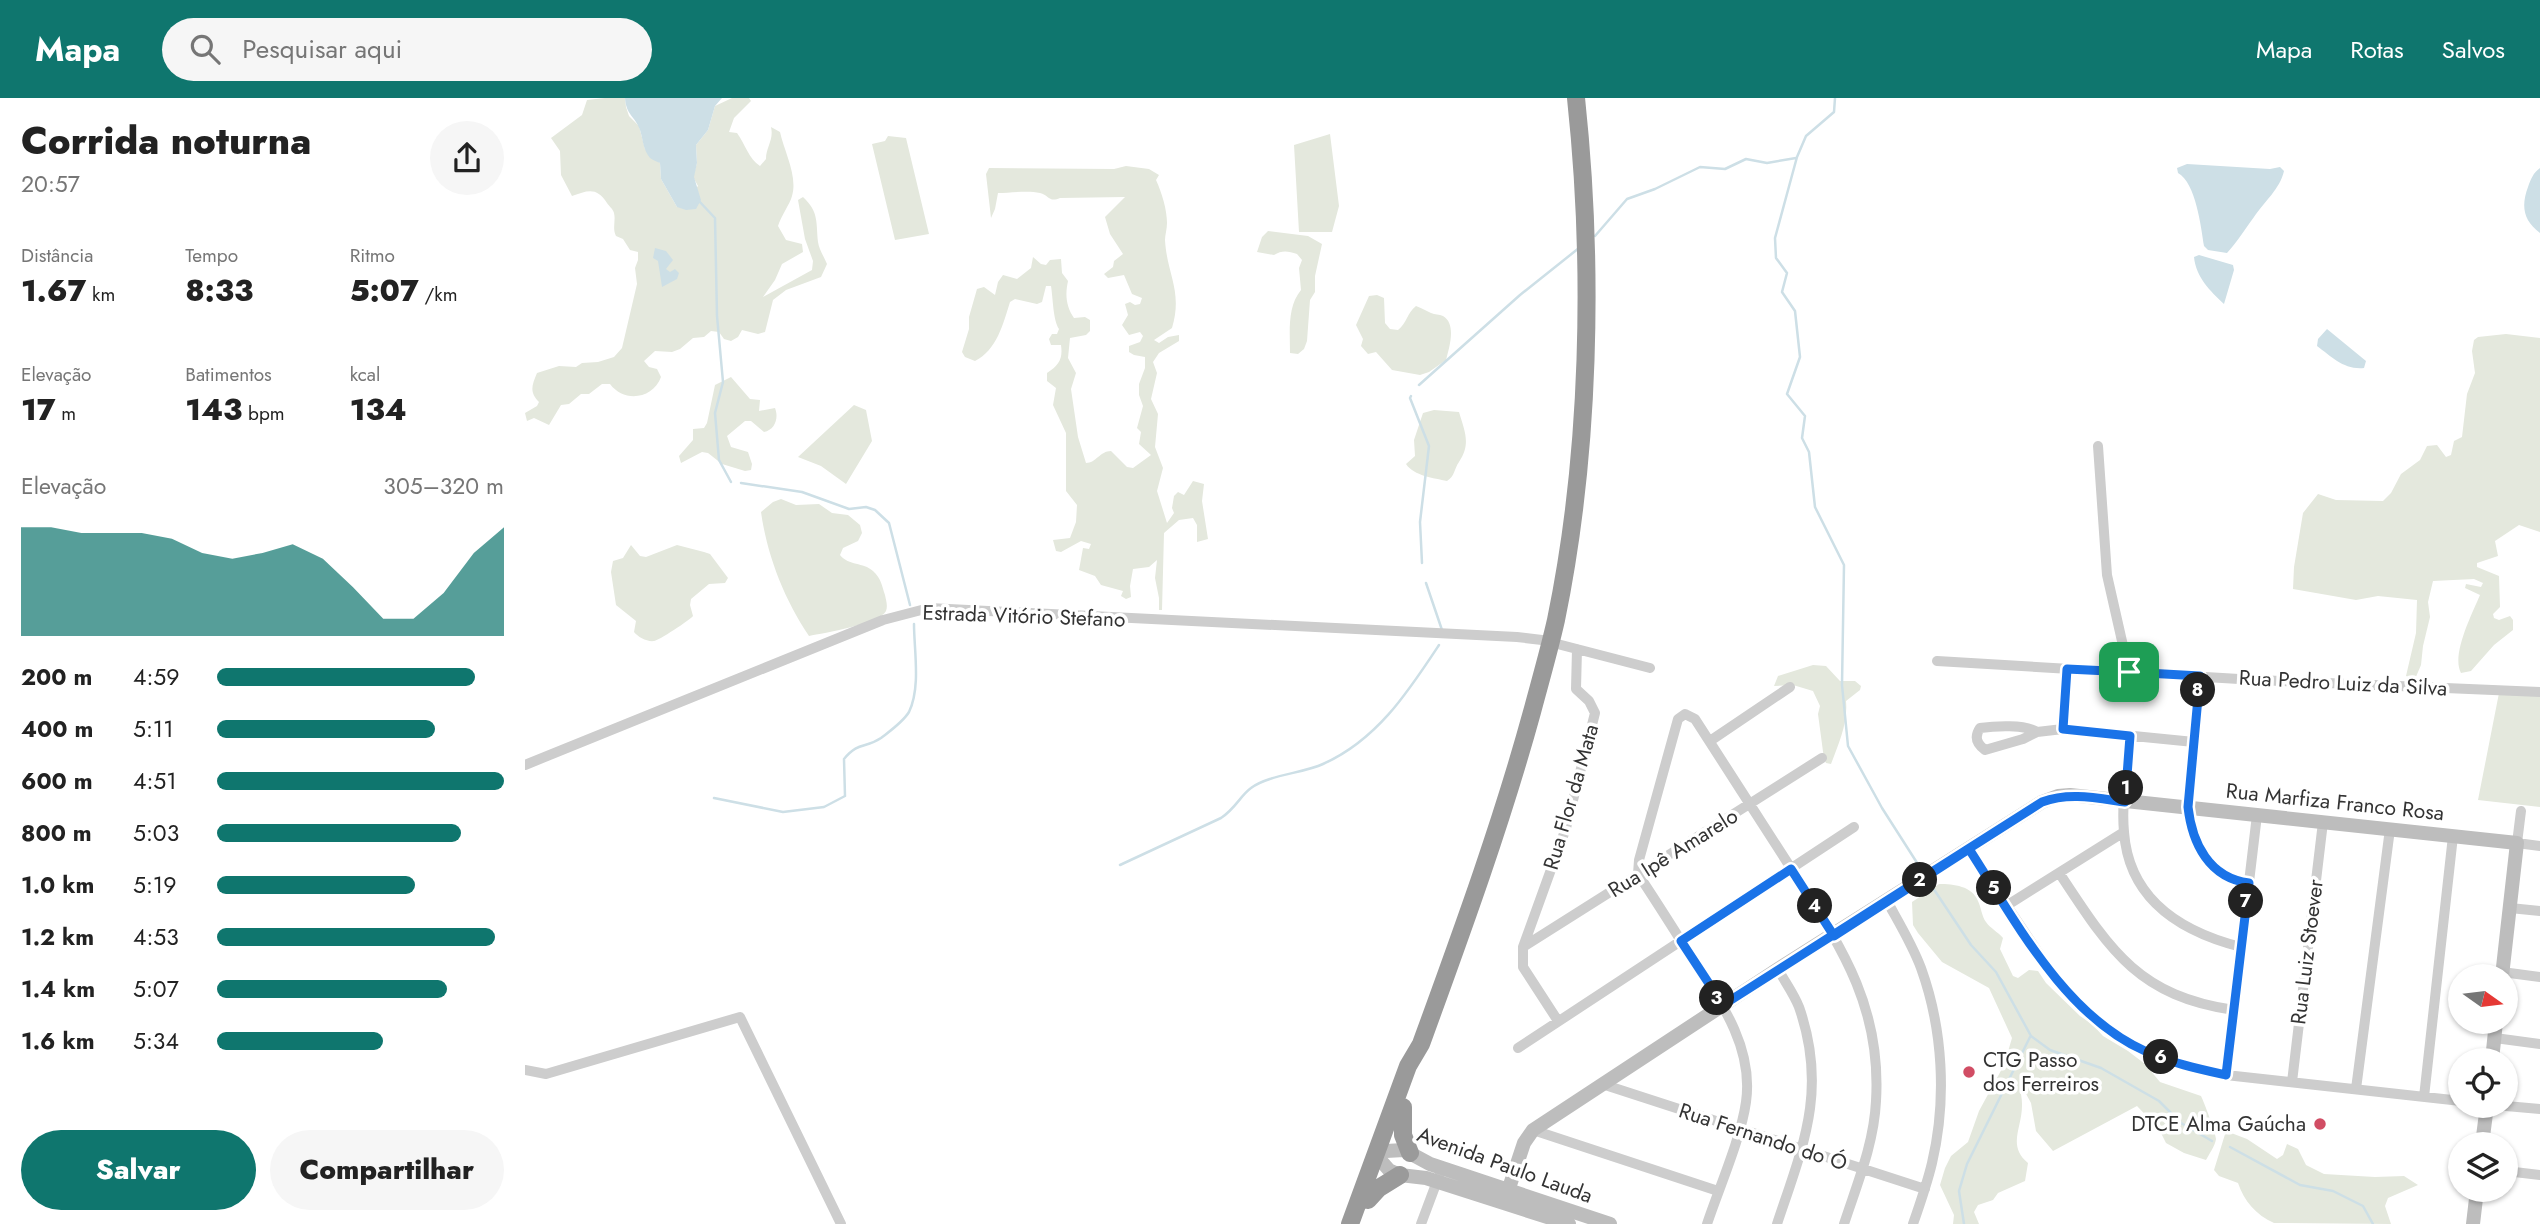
<!DOCTYPE html>
<html lang="pt">
<head>
<meta charset="utf-8">
<style>
  body { margin:0; font-family:Jost,sans-serif; background:#f6f6f6; color:#222; height:100vh; display:flex; flex-direction:column; font-size:26px; white-space:nowrap }
  * { box-sizing:border-box; margin:0 }
  p { font-size:23px; color:#767676 }
  .icon { flex:none; width:38px; height:38px; fill:none; stroke:currentColor; stroke-width:2; stroke-linecap:round; stroke-linejoin:round }
  .map { position:relative; flex:1; overflow:hidden }
  .side { display:flex; flex-direction:column; background:#fff; width:525px }
  .side>* { flex:none }
  .needle { width:46px; rotate:104deg }
  .fabs { position:absolute; left:1923px; top:866px; display:grid; gap:14px }
  .fabs a { display:grid; place-items:center; width:70px; height:70px; border-radius:50%; background:#fff; box-shadow:0 2px 5px #0004; font-size:35px }
  .pin { position:absolute; display:grid; place-items:center; width:60px; height:60px; color:#fff; margin:-30px; border-radius:14px; box-shadow:0 4px 10px #0006 }
  .km { position:absolute; width:35px; height:35px; margin:-18px; border-radius:50%; background:#222; color:#fff; font-size:19px; line-height:35px; text-align:center }
  .round { display:grid; place-items:center; flex:none; width:74px; height:74px; border-radius:37px; background:#f6f6f6 }
  .overview { display:flex; align-items:center; justify-content:space-between; height:119px; padding:0 21px }
  h1 { font-size:38px; font-weight:800; line-height:52px }
  .figures { display:grid; grid-template-columns:repeat(3,1fr); gap:10px; height:119px; padding:7px 21px }
  .figures div { display:grid; align-content:center }
  .figures b { font-size:30px; font-weight:800 }
  .figures small { font-size:19px; font-weight:400 }
  .figures p { font-size:19px }
  .chart { height:196px; padding:14px 21px }
  .chart p { display:flex; justify-content:space-between }
  .chart svg { width:100%; height:126px; margin-top:7px; fill:#0f766e; opacity:.7 }
  .button { display:flex; gap:14px; margin-top:auto; padding:14px 21px }
  .button a { flex:1; height:80px; border-radius:42px; background:#0f766e; color:#fff; font-size:28px; font-weight:800; line-height:80px; text-align:center }
  .button a+a { background:#f6f6f6; color:#222 }
  ul { padding:0 21px; list-style:none; font-size:23px }
  li { display:grid; grid-template-columns:112px 84px 1fr; align-items:center; height:52px }
  li i { height:18px; border-radius:9px; background:#0f766e }
  header { display:flex; align-items:center; gap:42px; box-sizing:border-box; height:98px; padding:0 35px; background:#0f766e; color:#fff }
  header strong { font-size:33px }
  nav { display:flex; gap:38px; margin-inline-start:auto; font-size:24px }
  .search { width:490px; height:63px; background:#f6f6f6; display:flex; align-items:center; gap:18px; box-sizing:border-box; padding:0 24px; border-radius:38px; color:#767676; font-size:26px }
  main { display:flex; flex:1; min-height:0 }
  .map>svg:first-child { display:block }
  .green { fill:#e4e8dd }
  .water { fill:#cddfe6 }
  .lines { fill:none; stroke-linecap:round; stroke-linejoin:round }
  .stream { stroke:#cddfe6; stroke-width:2.5 }
  .street { stroke:#cdcdcd; stroke-width:10 }
  .secondary { stroke:#bdbdbd; stroke-width:14 }
  .highway { stroke:#9a9a9a; stroke-width:18 }
  .route-casing { stroke:#fff; stroke-width:14 }
  .route { stroke:#1a73e8; stroke-width:9 }
  .poi-dot { fill:#d14d64; stroke:#fff; stroke-width:2.5 }
  .labels { text-anchor:middle; dominant-baseline:central; stroke-width:7; stroke-linejoin:round; paint-order:stroke }
  .street-label { font-size:21px; fill:#333; stroke:#fff }
  .poi-label { font-size:21px; fill:#333; stroke:#fff; text-anchor:start }
</style>
</head>
<body>
<header>
<strong>Mapa</strong>
<div class="search"><svg class="icon" aria-label="search" viewBox="0 0 24 24"><circle cx="10" cy="10" r="6"/><path d="M15 15l6 6"/></svg>Pesquisar aqui</div>
<nav><a>Mapa</a><a>Rotas</a><a>Salvos</a></nav>
</header>
<main>
<section class="side">
<div class="overview"><div><h1>Corrida noturna</h1><p>20:57</p></div><a class="round"><svg class="icon" aria-label="share" viewBox="0 0 24 24"><path d="M12 15V3M7 8l5-5 5 5M5 13v7h14v-7"/></svg></a></div>
<div class="figures">
<div><p>Distância</p><b>1.67<small> km</small></b></div>
<div><p>Tempo</p><b>8:33</b></div>
<div><p>Ritmo</p><b>5:07<small> /km</small></b></div>
</div>
<div class="figures">
<div><p>Elevação</p><b>17<small> m</small></b></div>
<div><p>Batimentos</p><b>143<small> bpm</small></b></div>
<div><p>kcal</p><b>134</b></div>
</div>
<div class="chart"><p><span>Elevação</span>305–320 m</p>
<svg viewBox="0 0 160 44" preserveAspectRatio="none"><path d="M0 44V6L10 6L20 8L30 8L40 8L50 10L60 15L70 17L80 15L90 12L100 17L110 27L120 38L130 38L140 29L150 15L160 6V44z"/></svg>
</div>
<ul>
<li><b>200 m</b>4:59<i style="width:90%"></i></li>
<li><b>400 m</b>5:11<i style="width:76%"></i></li>
<li><b>600 m</b>4:51<i style="width:100%"></i></li>
<li><b>800 m</b>5:03<i style="width:85%"></i></li>
<li><b>1.0 km</b>5:19<i style="width:69%"></i></li>
<li><b>1.2 km</b>4:53<i style="width:97%"></i></li>
<li><b>1.4 km</b>5:07<i style="width:80%"></i></li>
<li><b>1.6 km</b>5:34<i style="width:58%"></i></li>
</ul>
<div class="button"><a>Salvar</a><a>Compartilhar</a></div>
</section>
<div class="map">
<svg width="2015" height="1126" viewBox="0 0 2015 1126">
  <rect width="100%" height="100%" fill="#fff"/>
  <!-- green -->
  <path class="green" d="M80 0H100L101 9 104 18 114 28 120 51 135 65 136 81 152 109 173 88 168 79 172 65 171 47 183 32 190 8 207 0H224L226 3 209 20 204 34 212 35C220 46 224 61 235 68L241 61C241 49 249 42 246 29L255 34C259 53 273 78 267 98 265 106 256 118 253 128L261 142 277 146 278 154 257 166 250 182 238 199 287 172 288 163 280 141 273 102 278 99C294 114 291 124 293 144 294 151 299 159 302 166L296 179 261 192 248 202 240 234 233 236 217 232 213 239 206 243 199 241 194 234 186 233 179 239 168 240 155 251 147 254 130 253 119 263 124 269 132 271 136 279C128 301 99 305 85 286H77L64 296H56L44 306 36 307 24 327 9 320 2 323 0 315 12 308 14 304C4 294 7 287 12 275L34 268 51 269 57 265 73 264 89 259 97 250 112 186 110 170 113 162V154L105 152 98 141 91 138C87 130 91 123 89 115 88 111 84 108 82 105 72 89 63 92 47 98L36 77 35 53 26 40 57 17 62 2Z
    M805 36 814 108 807 134H774L769 47Z
    M363 38 381 40 404 136 370 142 347 46 360 43Z
    M601 68 624 71 634 77 631 82C637 95 642 112 642 125 642 131 640 137 640 142 642 177 658 193 647 230L629 242 634 245 643 239 654 237V243L634 255 628 264 632 275 626 301 633 316 630 349 638 370 632 393 642 425 649 415 647 410 649 398 653 394 659 397 668 383 679 386 677 403 683 441 672 444V427L668 420 654 422 639 435 637 512H634V500L630 480 632 462 624 469 608 471 605 488 606 499 601 501 596 498 598 493 576 487 570 478 554 472 558 450 564 451 566 446 556 443 536 454 531 453 528 442 545 440 551 424 552 407 541 393V335L528 307 531 290 522 283V275C534 267 538 261 536 247H526L524 241 527 236H532L534 231C528 222 528 200 526 188H521L517 204 512 206 490 201 485 204C478 226 472 252 450 263L440 259 437 254 444 231V219L452 191 459 189 470 197 473 184 478 177 492 181 506 170 508 159 516 166 521 167 525 162 536 161 537 175 543 183C540 197 541 208 549 220L560 219 565 222V233L561 237 545 240 543 260 551 275 546 291 553 339 561 365C571 365 575 353 586 353L602 369 608 370 626 357 614 346 616 334 612 330 618 308 614 297V286L620 270V259L609 257 604 254V248L615 244 618 238 615 234 604 237 597 227 603 217 600 206 605 204 610 207 615 206 617 200 607 196 599 177 583 180 579 176 588 169 589 163 598 156 585 136 580 119 600 99 535 100C524 105 524 97 515 95 503 92 485 95 473 95L470 111 466 120 461 76 464 70 589 71Z
    M743 133 783 138 797 146 790 178V194L785 202 782 243 779 251 773 256 765 255C765 234 762 209 776 192L774 170 777 162 772 156C763 153 757 152 749 157L732 154 737 139Z
    M852 197 859 200 860 225 865 231 873 232C882 225 882 215 891 208 897 210 901 213 906 215 910 217 914 216 918 218 932 226 924 250 921 262L904 274 895 277 867 272 851 254 843 256 836 248 838 241 831 227 844 198Z
    M1981 236 2015 240V434L1994 427 1970 443 1973 458 1952 465V469L1974 478 1975 509 1968 516 1969 520 1974 522 1985 518 1988 522V532L1969 547 1946 573 1936 575C1926 557 1947 516 1955 497L1940 490 1941 486 1956 489 1958 485 1949 481 1908 483 1903 504 1905 519 1898 548 1896 567 1890 581 1881 578 1891 535 1892 502 1853 498 1831 502 1768 491 1769 469 1778 415 1793 396 1811 402 1858 403 1866 395 1876 376 1895 362 1902 348 1912 347 1921 359 1926 357 1929 343 1937 339 1942 296 1950 275 1947 253 1949 242 1953 239Z
    M206 279 225 301 235 302 234 313 250 310C254 320 250 332 239 334L226 323H220L202 338 206 349 223 354 227 366 226 372 220 373 197 366 183 355 177 354 156 365 154 358 168 342V331L179 330 182 325 190 287Z
    M329 307 341 312 347 343 321 386 296 368 273 359Z
    M909 312 934 314C940 334 946 346 934 364 929 371 930 378 922 383 909 380 889 378 881 366L890 358 889 342 898 315Z
    M256 401 271 407 294 406 307 415 323 417 335 427 337 435 333 443 318 450 315 457C324 468 338 464 348 473 356 480 357 488 360 497 361 502 363 508 361 513 354 526 299 535 284 538 259 501 242 457 236 414L248 404Z
    M106 447 115 458 121 459 152 447 179 454 185 456 203 480 200 485 184 486 166 501 165 507 168 518C165 522 133 543 129 543 122 544 113 539 109 534L111 523 91 507 86 474 88 463 98 460Z
    M1288 567 1301 568 1315 583H1330L1336 588 1335 592 1321 603C1323 625 1314 645 1306 666L1301 665 1299 661 1293 616 1295 608 1288 593 1268 587 1249 588 1253 578Z
    M1974 595 2015 597V709L1953 702Z
    M1414 786C1429 786 1447 788 1453 803 1456 809 1457 819 1461 824 1465 830 1473 834 1478 840L1475 851 1488 878 1493 880 1504 872 1513 873 1521 885 1555 918 1567 926 1578 938 1603 953 1620 966 1635 984 1676 998C1679 1004 1691 1036 1691 1041 1690 1048 1684 1056 1681 1062L1659 1055 1641 1045 1634 1031 1612 1008 1528 1053 1511 1033 1506 1005 1500 994 1496 996C1502 1026 1479 1045 1503 1065L1500 1083 1473 1095 1468 1102 1453 1107 1449 1114 1454 1126H1428L1429 1117 1415 1087 1420 1070 1426 1058 1443 1044 1454 1013 1479 967 1487 940 1464 890 1417 864 1393 835 1388 827 1387 804Z
    M1701 1033 1722 1041 1752 1061 1758 1057 1762 1046 1773 1051 1781 1067 1799 1076 1850 1079 1879 1078 1893 1087 1863 1100 1860 1108 1866 1126 1749 1125C1731 1117 1719 1103 1713 1085L1694 1078 1689 1072Z"/>
  <!-- water -->
  <path class="water" d="M100 0H197L190 8 183 32 171 47 172 65 169 79 176 102 171 111 161 112 152 109 136 81 135 65C131 63 127 62 125 60 118 52 118 41 115 32 110 18 101 17 100 0Z
    M1662 66 1745 71 1755 69 1759 73C1755 91 1739 104 1729 119 1720 131 1713 143 1702 155L1683 152 1679 148C1676 129 1671 85 1653 75L1652 70Z
    M2015 70V135C1998 122 1996 108 2003 89 2006 81 2008 75 2015 70Z
    M130 150 141 153 148 162 141 171 145 174 150 171 154 175 152 181 137 189 133 163 128 160Z
    M1674 157 1708 167 1709 172 1699 206C1685 193 1671 179 1669 159Z
    M1802 231 1841 263 1839 270C1819 272 1807 259 1792 248L1793 241Z"/>
  <g class="lines">
    <!-- stream -->
    <path class="stream" d="M1310 0 1309 14 1281 38 1272 59 1250 140 1251 160 1262 175 1257 194 1270 213 1275 259 1262 296 1280 318 1277 340 1284 354 1290 409 1319 467 1317 587 1323 648 1357 710 1396 771
      M173 102 190 120 192 218 198 284 190 315 194 362 206 384
      M1070 138 1102 101 1130 91 1175 69 1200 71 1221 61 1242 65 1271 60
      M894 287 995 197 1054 150
      M886 298 885 300 904 348 895 424 897 465
      M216 385 277 394 324 411 341 409 350 412 364 425 385 507
      M901 485 917 532
      M189 700 258 714 299 709 320 698 319 661C334 643 340 651 356 640 365 633 378 624 384 614 396 589 389 552 389 526
      M595 767 696 720C711 710 715 698 726 690 743 677 779 675 798 666 852 642 883 594 914 547
      M1406 787 1446 847 1471 874 1506 938 1525 952 1576 970 1634 1003 1656 1025 1687 1043
      M1705 1049 1775 1087 1808 1093 1838 1108 1848 1126
      M1439 1126 1434 1093 1442 1066 1505 939"/>
    <!-- street -->
    <path class="street" d="M1573 348 1582 477 1604 574
      M1412 563 1731 582 2015 594
      M1675 577 1663 709C1668 745 1684 780 1724 785
      M1538 631 1542 571
      M1512 634C1501 626 1469 628 1455 630 1449 639 1452 646 1460 652L1498 641 1512 634 1538 631 1669 644
      M1605 638C1603 669 1596 703 1599 734 1604 802 1657 834 1716 849
      M1185 643 1265 589
      M0 667 358 522 404 510 992 539 1017 542 1125 570
      M1996 713 1992 745 2015 748
      M1444 751 1537 890 1576 926 1618 952 1654 965 1701 977 1936 1003
      M1535 776C1585 852 1613 898 1709 912
      M1362 803C1374 825 1387 846 1396 870 1418 931 1422 1002 1407 1065 1402 1086 1395 1106 1388 1126
      M1481 808 1599 734
      M1985 810 2015 813
      M998 849 1297 660
      M1977 874 2015 879
      M1033 923 998 869V849L1041 730 1070 615 1064 603 1051 591 1052 551
      M1970 940 2015 946
      M993 950 1329 729
      M0 972 21 976 215 919 316 1126
      M1701 977 1732 717
      M1767 984 1798 724
      M1077 986 1400 1091
      M1831 991 1865 731
      M1899 999 1928 738
      M1981 1008 2015 1011
      M1008 1032 1193 1093
      M1981 1073 2015 1077
      M896 1126 914 1078
      M1182 1126C1194 1090 1216 1040 1221 1004 1229 948 1194 901 1165 857 1148 830 1131 803 1113 776L1114 762 1153 621 1160 616 1170 621C1201 669 1231 716 1262 764 1312 843 1357 904 1351 1003 1349 1046 1332 1086 1319 1126
      M1252 1126C1278 1048 1303 992 1274 909 1269 896 1260 884 1253 871"/>
    <!-- secondary -->
    <path class="secondary" d="M1967 962 1971 924
      M1957 1046 1962 1008
      M861 1053 879 1052 905 1066 1085 1126
      M857 1064 864 1072 875 1077 901 1080 1044 1126
      M979 1105 999 1045 1008 1032 1253 871 1517 704 1533 698 1545 697 1992 745 1977 878
      M1948 1126 1952 1092"/>
    <!-- highway -->
    <path class="highway" d="M878 1009V1037L885 1055
      M843 1102 854 1090 875 1077
      M825 1126 883 968 896 946C936 836 976 727 1007 614 1015 584 1024 553 1031 522 1065 357 1069 168 1051 0"/>
  </g>
  <g class="lines">
    <defs>
      <path id="route" d="M1604 574 1542 571 1538 631 1605 638 1600 704C1571 700 1544 694 1517 704 1411 772 1303 839 1198 907L1156 843 1266 771 1309 838 1444 751C1490 822 1539 917 1620 953 1646 965 1674 971 1701 977L1724 785C1684 780 1667 745 1663 709L1675 578 1604 574"/>
    </defs>
    <!-- route casing -->
    <use href="#route" class="route-casing"/>
    <!-- route -->
    <use href="#route" class="route"/>
  </g>
  <!-- markers -->
  <g class="poi-dot">
    <circle cx="1444" cy="974" r="7"/>
    <circle cx="1795" cy="1026" r="7"/>
  </g>
  <g class="labels">
    <!-- street labels -->
    <g class="street-label">
      <text transform="translate(499 518) rotate(2)">Estrada Vitório Stefano</text>
      <text transform="translate(1818 585) rotate(3)">Rua Pedro Luiz da Silva</text>
      <text transform="translate(1046 699) rotate(-74)">Rua Flor da Mata</text>
      <text transform="translate(1810 704) rotate(6)">Rua Marfiza Franco Rosa</text>
      <text transform="translate(1148 755) rotate(-32)">Rua Ipê Amarelo</text>
      <text transform="translate(1782 854) rotate(-83)">Rua Luiz Stoever</text>
      <text transform="translate(1238 1039) rotate(18)">Rua Fernando do Ó</text>
      <text transform="translate(980 1067) rotate(20)">Avenida Paulo Lauda</text>
    </g>
    <!-- poi labels -->
    <g class="poi-label">
      <text x="1458" y="962">CTG Passo<tspan x="1458" dy="24">dos Ferreiros</tspan></text>
      <text x="1781" y="1026" text-anchor="end">DTCE Alma Gaúcha</text>
    </g>
  </g>
</svg>
<div class="fabs">
<a><svg class="needle" viewBox="-14 -14 28 28"><path d="M0-13l5 13h-10z" fill="#e53935"/><path d="M0 13l5-13h-10z" fill="#767676"/></svg></a>
<a><svg class="icon" aria-label="locate" viewBox="0 0 24 24"><circle cx="12" cy="12" r="6"/><path d="M12 2v4M12 18v4M2 12h4M18 12h4"/></svg></a>
<a><svg class="icon" aria-label="layers" viewBox="0 0 24 24"><path d="M12 4l9 5-9 5-9-5zM3 14l9 5 9-5"/></svg></a>
</div>
<div class="pin" style="left:1604px;top:574px;background:#1e9e55"><svg class="icon" aria-label="arrive" viewBox="0 0 24 24"><path d="M6 21V4h12l-3 4 3 4H6"/></svg></div>
<b class="km" style="left:1601px;top:690px">1</b>
<b class="km" style="left:1395px;top:782px">2</b>
<b class="km" style="left:1192px;top:900px">3</b>
<b class="km" style="left:1290px;top:808px">4</b>
<b class="km" style="left:1469px;top:790px">5</b>
<b class="km" style="left:1636px;top:959px">6</b>
<b class="km" style="left:1721px;top:803px">7</b>
<b class="km" style="left:1673px;top:592px">8</b>
</div>
</main>
</body>
</html>
